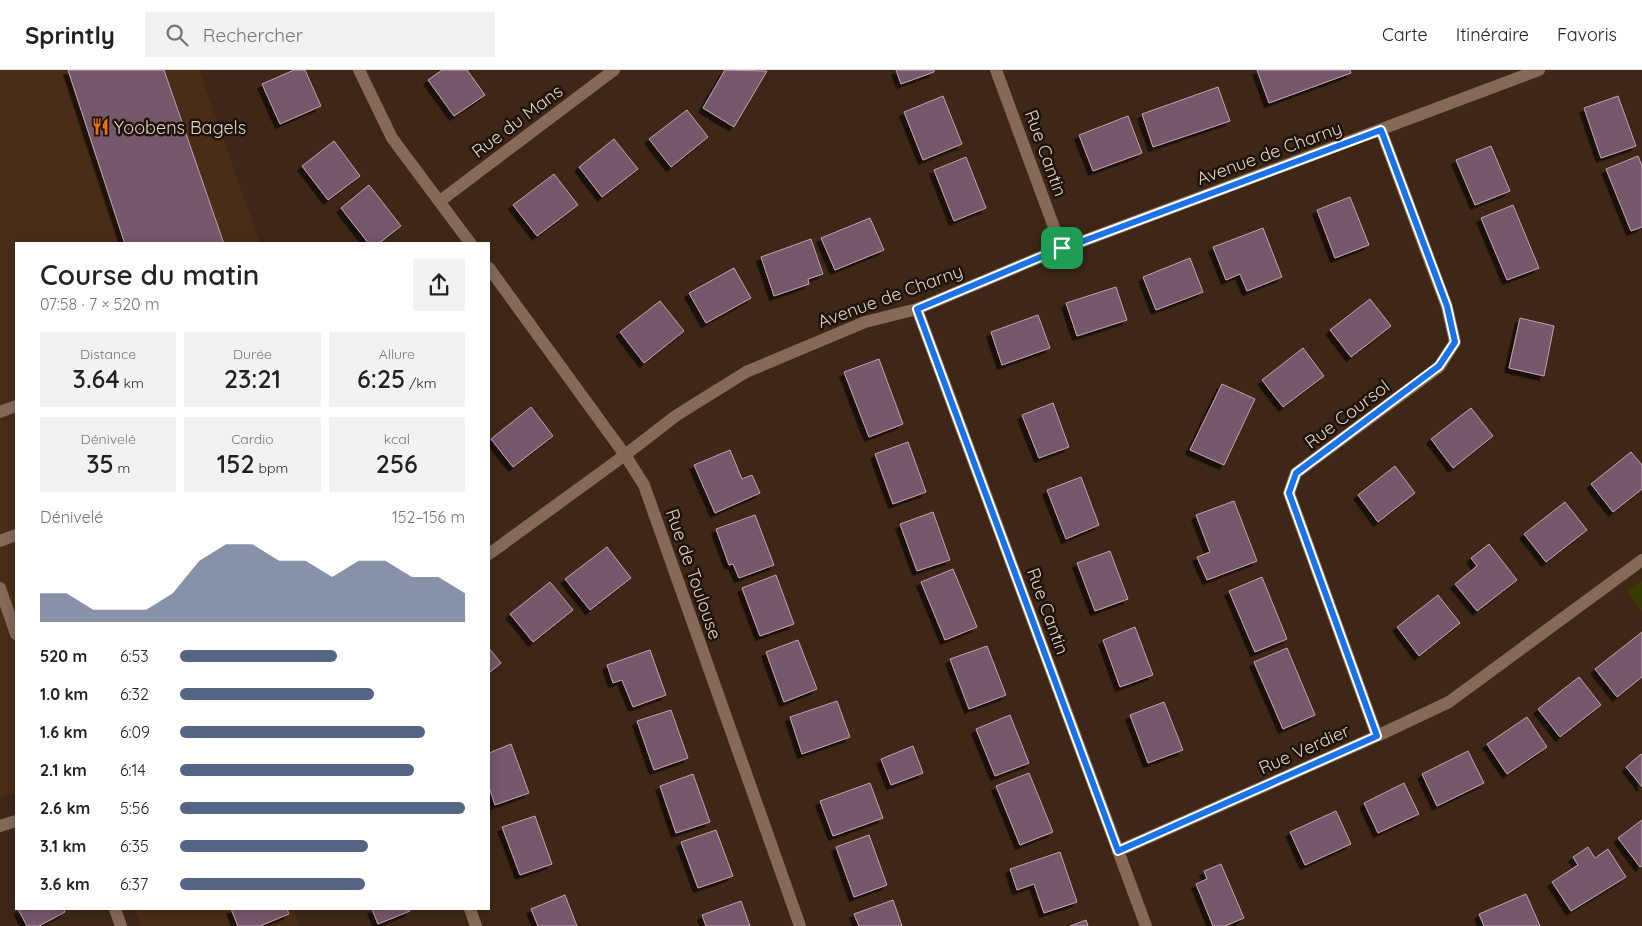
<!DOCTYPE html>
<html lang="fr">
<head>
<meta charset="utf-8">
<style>
  body { margin:0; font-family:Quicksand,sans-serif; background:#f2f2f2; color:#222; height:100vh; display:flex; flex-direction:column; font-size:19px; white-space:nowrap }
  * { box-sizing:border-box; margin:0 }
  p { font-size:16px; color:#767676 }
  .icon { flex:none; width:28px; height:28px; fill:none; stroke:currentColor; stroke-width:2; stroke-linecap:round; stroke-linejoin:round }
  .map { position:relative; flex:1; overflow:hidden }
  .details { position:absolute; left:15px; top:172px; width:475px; height:668px; display:flex; flex-direction:column; background:#fff; border-radius:0px; box-shadow:0 2px 12px #0003 }
  .details>* { flex:none }
  .pin { position:absolute; display:grid; place-items:center; width:42px; height:42px; color:#fff; margin:-21px; border-radius:10px; box-shadow:0 2px 8px #0006 }
  .round { display:grid; place-items:center; flex:none; width:52px; height:52px; border-radius:0px; background:#f2f2f2 }
  .head { display:flex; align-items:center; justify-content:space-between; height:85px; padding:0 25px }
  h1 { font-size:28px; font-weight:600; line-height:38px }
  .figures { display:grid; grid-template-columns:repeat(3,1fr); gap:8px; height:85px; padding:5px 25px }
  .figures div { display:grid; align-content:center; border-radius:0px; background:#f2f2f2; text-align:center }
  .figures b { font-size:25px; font-weight:600 }
  .figures small { font-size:14px; font-weight:400 }
  .figures p { font-size:14px }
  .chart { height:140px; padding:10px 25px }
  .chart p { display:flex; justify-content:space-between }
  .chart svg { width:100%; height:90px; margin-top:5px; fill:#556585; opacity:.7 }
  ul { padding:0 25px; list-style:none; font-size:16px }
  li { display:grid; grid-template-columns:80px 60px 1fr; align-items:center; height:38px }
  li i { height:12px; border-radius:6px; background:#556585 }
  header { display:flex; align-items:center; gap:30px; box-sizing:border-box; height:70px; padding:0 25px; background:#fff; border-bottom:1px solid #e0e0e0 }
  header strong { font-size:24px }
  nav { display:flex; gap:28px; margin-inline-start:auto; font-size:18px }
  .search { width:350px; height:45px; background:#f2f2f2; display:flex; align-items:center; gap:12px; box-sizing:border-box; padding:0 18px; border-radius:0px; color:#767676; font-size:19px }
  .map>svg:first-child { display:block }
  .built { fill:#4a2d17 }
  .green { fill:#393c00 }
  .building { fill:#755869; stroke:#c1a1b3; filter:url(#shadow) }
  .lines { fill:none; stroke-linecap:round; stroke-linejoin:round }
  .minor { stroke:#866a57; stroke-width:12 }
  .route-casing { stroke:#fff; stroke-width:10 }
  .route { stroke:#1a73e8; stroke-width:6 }
  .labels { text-anchor:middle; dominant-baseline:central; stroke-width:5; stroke-linejoin:round; paint-order:stroke }
  .street-label { font-size:18px; fill:#e0d0c6; stroke:#1d130b }
  .poi-label { font-size:18px; fill:#e0d0c6; stroke:#1d130b; text-anchor:start }
</style>
</head>
<body>
<header>
<strong>Sprintly</strong>
<div class="search"><svg class="icon" aria-label="search" viewBox="0 0 24 24"><circle cx="10" cy="10" r="6"/><path d="M15 15l6 6"/></svg>Rechercher</div>
<nav><a>Carte</a><a>Itinéraire</a><a>Favoris</a></nav>
</header>
<div class="map">
<svg width="1642" height="856" viewBox="0 0 1642 856">
  <defs>
    <filter id="shadow"><feDropShadow dx="-4.5" dy="4.5" stdDeviation="0" flood-color="#0009"/></filter>
  </defs>
  <rect width="100%" height="100%" fill="#3e2716"/>
  <!-- built -->
  <path class="built" d="M0 0H199L260 174H16V723L0 728Z
    M135 839H294L300 856H141Z"/>
  <!-- green -->
  <path class="green" d="M1642 511V542L1627 521Z"/>
  <!-- building -->
  <path class="building" d="M68 0H164L224 174H125Z
    M294 0H305L321 36 280 54 262 14Z
    M442 0H467L485 25 454 46 428 10Z
    M725 0 767 1 734 57 703 38Z
    M896 0H934V2L901 14Z
    M1257 0H1350L1351 3 1269 33Z
    M1218 17 1230 51 1153 77 1142 44Z
    M943 26 962 74 923 90 904 42Z
    M1618 26 1636 76 1601 88 1584 38Z
    M687 40 708 67 671 97 649 69Z
    M1128 46 1142 83 1093 101 1079 65Z
    M614 69 638 99 602 127 579 97Z
    M334 71 360 106 328 130 302 96Z
    M1491 76 1510 121 1475 135 1456 90Z
    M1638 86 1642 96V157L1631 161 1606 99Z
    M966 87 986 138 954 151 934 100Z
    M554 104 578 135 537 166 513 135Z
    M369 115 401 156 378 174H369L341 138Z
    M1350 127 1369 175 1335 188 1317 140Z
    M1513 135 1539 198 1507 210 1481 148Z
    M870 148 884 180 835 200 821 168Z
    M1263 158 1282 207 1247 221 1240 204 1226 210 1213 177Z
    M811 169 823 204 808 209 809 214 774 226 761 187Z
    M1190 188 1203 222 1156 240 1143 207Z
    M734 198 751 228 706 253 689 223Z
    M1116 217 1127 250 1077 266 1066 233Z
    M1370 229 1391 256 1351 287 1330 260Z
    M660 231 684 261 644 293 620 262Z
    M1038 245 1050 278 1002 295 991 262Z
    M1520 248 1554 256 1544 306 1509 298Z
    M1303 278 1324 306 1283 337 1262 310Z
    M879 289 903 354 869 367 844 302Z
    M1222 314 1255 329 1224 395 1190 380Z
    M1053 333 1069 377 1039 388 1022 345Z
    M531 337 553 366 513 397 491 369Z
    M1471 338 1493 366 1453 398 1431 369Z
    M908 372 926 422 893 434 875 384Z
    M730 380 742 409 752 405 760 423 715 443 694 395Z
    M1631 382 1642 395V419L1613 442 1591 414Z
    M1395 396 1415 423 1378 452 1358 425Z
    M1081 407 1099 455 1066 469 1047 420Z
    M1234 431 1257 491 1207 510 1197 487 1210 482 1196 445Z
    M1565 432 1587 460 1546 492 1524 464Z
    M933 442 950 490 917 501 900 454Z
    M755 445 774 495 739 508 733 494 729 495 716 459Z
    M1489 474 1517 510 1477 541 1455 514 1477 496 1471 488Z
    M607 477 631 508 590 540 565 509Z
    M1110 481 1128 529 1095 541 1077 493Z
    M953 499 977 557 945 570 921 512Z
    M776 505 794 554 760 566 742 518Z
    M1262 507 1287 569 1255 582 1229 521Z
    M550 512 573 540 533 572 510 544Z
    M1438 525 1460 553 1419 586 1397 557Z
    M1135 557 1153 605 1120 617 1103 570Z
    M1642 562V607L1617 627 1595 599Z
    M798 570 817 619 784 632 766 582Z
    M987 576 1006 625 969 639 950 589Z
    M489 578 501 593 489 603Z
    M1287 578 1315 645 1283 659 1254 592Z
    M650 580 666 625 633 637 622 610 613 613 607 595Z
    M1579 607 1601 635 1560 667 1538 639Z
    M837 631 850 667 802 684 790 647Z
    M1164 632 1183 680 1148 693 1130 645Z
    M671 640 688 688 654 700 637 651Z
    M1010 645 1029 693 995 706 976 659Z
    M1527 647 1547 677 1507 704 1487 674Z
    M511 674 529 723 495 735 489 717V683Z
    M913 676 923 703 891 715 881 689Z
    M1468 681 1484 713 1437 736 1422 704Z
    M1641 684 1642 685V717L1626 697Z
    M1029 703 1053 762 1020 775 996 716Z
    M693 704 710 752 676 763 660 716Z
    M870 713 883 748 833 766 820 731Z
    M1404 713 1419 744 1378 763 1364 733Z
    M1336 741 1351 774 1305 795 1290 762Z
    M535 746 552 794 520 805 502 757Z
    M1642 750V796L1640 797 1618 768Z
    M716 760 733 806 698 818 681 772Z
    M869 765 887 815 854 827 836 777Z
    M1588 777 1595 788 1608 779 1626 807 1571 841 1552 812 1578 795 1573 787Z
    M1060 782 1077 832 1044 843 1034 814 1017 820 1010 799Z
    M1221 794 1244 848 1225 856H1213L1196 814 1207 809 1204 801Z
    M1526 824 1540 856H1484L1479 844Z
    M565 825 577 856H538L531 839Z
    M893 830 902 856H859L854 844Z
    M741 831 750 856H706L702 845Z
    M18 839H64L65 842 39 856H27Z
    M231 839H287L289 844 260 856H238Z
    M372 839H410V841L378 854Z
    M1086 850 1088 856H1070Z"/>
  <g class="lines">
    <!-- minor -->
    <path class="minor" d="M359 0 392 68 471 174
      M996 0 1062 179
      M440 131 614 0
      M489 198 625 385 644 415 800 856
      M917 239 1146 856
      M0 342 16 336
      M0 471 16 465
      M489 484 625 385 677 345 746 302 865 252 917 239 1043 186 1539 0
      M0 518 16 564
      M1377 666 1289 423 1296 403 1439 297 1455 272 1447 237 1381 60
      M0 756 16 751
      M1118 781 1377 666 1449 632 1642 490
      M115 839 121 856
      M470 839 476 856"/>
  </g>
  <g class="lines">
    <defs>
      <path id="route" d="M1381 60 1447 236 1455 272 1439 296 1296 403 1289 423 1377 666 1118 781 917 239 1043 186Z"/>
    </defs>
    <!-- route casing -->
    <use href="#route" class="route-casing"/>
    <!-- route -->
    <use href="#route" class="route"/>
  </g>
  <!-- icons -->
  <defs>
    <symbol id="restaurant-bare" viewBox="-9 -9 18 18"><path d="M-5-6h1v4h1v-4h1v4h1v-4h1v5L-1.5 .5V6h-2V.5L-5-1ZM5-6V6H3V1.5H1.5Q1.5-4 5-6Z" fill="#e8710a" stroke="#1d130b" stroke-width="2.5" paint-order="stroke"/></symbol>
  </defs>
  <g fill-rule="evenodd">
    <use href="#restaurant-bare" x="88" y="44" width="25" height="25"/>
  </g>
  <g class="labels">
    <!-- street labels -->
    <g class="street-label">
      <text transform="translate(517 51) rotate(-37)">Rue du Mans</text>
      <text transform="translate(1046 83) rotate(70)">Rue Cantin</text>
      <text transform="translate(1269 83) rotate(-20)">Avenue de Charny</text>
      <text transform="translate(890 226) rotate(-20)">Avenue de Charny</text>
      <text transform="translate(1347 344) rotate(-37)">Rue Coursol</text>
      <text transform="translate(694 504) rotate(71)">Rue de Toulouse</text>
      <text transform="translate(1048 541) rotate(70)">Rue Cantin</text>
      <text transform="translate(1304 679) rotate(-24)">Rue Verdier</text>
    </g>
    <!-- poi labels -->
    <g class="poi-label">
      <text x="114" y="57">Yoobens Bagels</text>
    </g>
  </g>
</svg>
<div class="pin" style="left:1062px;top:178px;background:#1e9e55"><svg class="icon" aria-label="arrive" viewBox="0 0 24 24"><path d="M6 21V4h12l-3 4 3 4H6"/></svg></div>
<section class="details">
<div class="head"><div><h1>Course du matin</h1><p>07:58 · 7 × 520 m</p></div><a class="round"><svg class="icon" aria-label="share" viewBox="0 0 24 24"><path d="M12 15V3M7 8l5-5 5 5M5 13v7h14v-7"/></svg></a></div>
<div class="figures">
<div><p>Distance</p><b>3.64<small> km</small></b></div>
<div><p>Durée</p><b>23:21</b></div>
<div><p>Allure</p><b>6:25<small> /km</small></b></div>
</div>
<div class="figures">
<div><p>Dénivelé</p><b>35<small> m</small></b></div>
<div><p>Cardio</p><b>152<small> bpm</small></b></div>
<div><p>kcal</p><b>256</b></div>
</div>
<div class="chart"><p><span>Dénivelé</span>152–156 m</p>
<svg viewBox="0 0 160 44" preserveAspectRatio="none"><path d="M0 44V30L10 30L20 38L30 38L40 38L50 30L60 14L70 6L80 6L90 14L100 14L110 22L120 14L130 14L140 22L150 22L160 30V44z"/></svg>
</div>
<ul>
<li><b>520 m</b>6:53<i style="width:55%"></i></li>
<li><b>1.0 km</b>6:32<i style="width:68%"></i></li>
<li><b>1.6 km</b>6:09<i style="width:86%"></i></li>
<li><b>2.1 km</b>6:14<i style="width:82%"></i></li>
<li><b>2.6 km</b>5:56<i style="width:100%"></i></li>
<li><b>3.1 km</b>6:35<i style="width:66%"></i></li>
<li><b>3.6 km</b>6:37<i style="width:65%"></i></li>
</ul>
</section>
</div>
</body>
</html>
